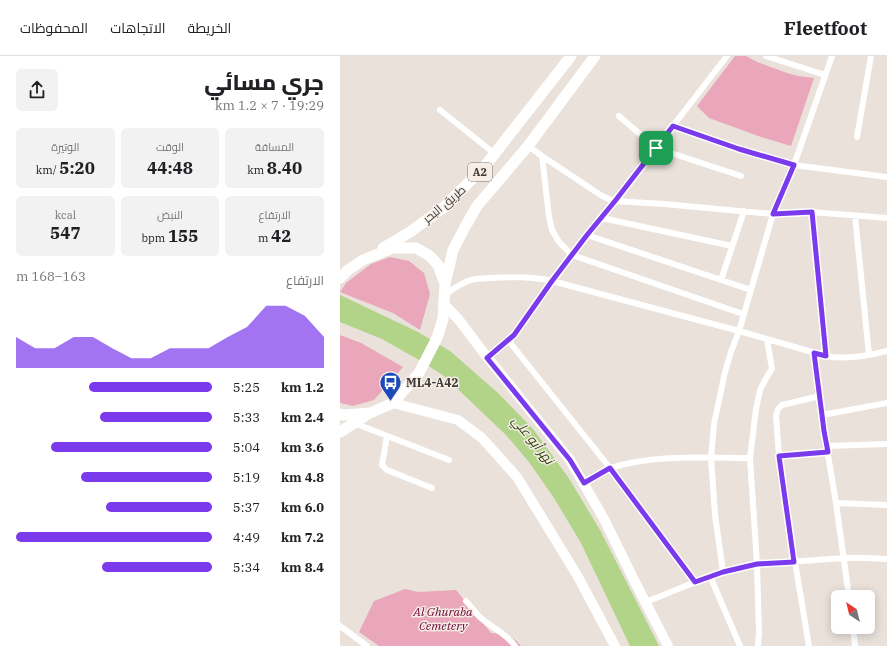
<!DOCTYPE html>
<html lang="ar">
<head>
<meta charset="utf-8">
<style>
  body { margin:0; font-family:"IBM Plex Serif",Cairo,serif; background:#f2f2f2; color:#202124; direction:rtl; height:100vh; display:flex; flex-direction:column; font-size:15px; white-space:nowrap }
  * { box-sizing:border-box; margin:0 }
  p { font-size:13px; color:#757577 }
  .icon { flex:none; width:22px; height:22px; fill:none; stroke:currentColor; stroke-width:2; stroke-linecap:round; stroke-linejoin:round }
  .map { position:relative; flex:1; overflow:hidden; direction:ltr }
  .panel { display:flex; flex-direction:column; background:#fff; width:340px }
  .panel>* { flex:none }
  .needle { width:26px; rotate:325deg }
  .fabs { position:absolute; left:491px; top:534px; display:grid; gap:8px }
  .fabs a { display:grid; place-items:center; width:44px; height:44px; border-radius:6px; background:#fff; box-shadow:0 2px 10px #0003; font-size:20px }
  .pin { position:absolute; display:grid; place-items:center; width:34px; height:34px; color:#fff; margin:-17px; border-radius:8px; box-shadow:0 2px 6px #0006 }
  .round { display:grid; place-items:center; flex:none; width:42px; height:42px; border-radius:6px; background:#f2f2f2 }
  .summary { display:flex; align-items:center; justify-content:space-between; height:68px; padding:0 16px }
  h1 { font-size:22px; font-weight:800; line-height:30px }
  .metrics { display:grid; grid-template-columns:repeat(3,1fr); gap:6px; height:68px; padding:4px 16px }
  .metrics div { display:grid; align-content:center; border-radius:6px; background:#f2f2f2; text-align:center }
  .metrics b { font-size:17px; font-weight:800 }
  .metrics small { font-size:11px; font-weight:400 }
  .metrics p { font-size:11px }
  .chart { height:112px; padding:8px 16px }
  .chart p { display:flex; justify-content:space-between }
  .chart svg { width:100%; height:72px; margin-top:4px; fill:#7c3aed; opacity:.7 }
  ul { padding:0 16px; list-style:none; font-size:13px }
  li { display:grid; grid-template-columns:64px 48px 1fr; align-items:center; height:30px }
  li i { height:10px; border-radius:5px; background:#7c3aed }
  header { display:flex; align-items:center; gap:24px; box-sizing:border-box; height:56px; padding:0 20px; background:#fff; border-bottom:1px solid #e0e0e0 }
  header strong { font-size:19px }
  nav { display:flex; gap:22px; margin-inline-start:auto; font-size:14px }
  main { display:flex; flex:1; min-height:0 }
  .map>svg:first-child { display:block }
  .green { fill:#eaa6ba }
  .water { fill:#b1d489 }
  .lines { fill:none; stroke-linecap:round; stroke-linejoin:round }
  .street { stroke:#fff; stroke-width:6 }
  .primary { stroke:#fff; stroke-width:10 }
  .highway { stroke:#fff; stroke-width:11 }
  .route-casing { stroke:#fff; stroke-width:8 }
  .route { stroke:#7c3aed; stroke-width:5 }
  .labels { text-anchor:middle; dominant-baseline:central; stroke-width:3; stroke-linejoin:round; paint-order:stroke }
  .shield { fill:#f7eee7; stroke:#76716c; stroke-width:1 }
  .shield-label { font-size:11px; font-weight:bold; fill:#3e3b38 }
  .street-label { font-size:12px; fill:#3e3b38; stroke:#f7eee7 }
  .poi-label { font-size:12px; font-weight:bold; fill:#3e3b38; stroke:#f7eee7; text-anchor:start }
  .park-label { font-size:12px; font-style:italic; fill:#690034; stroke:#f7eee7 }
  .water-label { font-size:13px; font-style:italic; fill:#2c420c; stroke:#f7eee7 }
</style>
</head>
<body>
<header>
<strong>Fleetfoot</strong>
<nav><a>الخريطة</a><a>الاتجاهات</a><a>المحفوظات</a></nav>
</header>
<main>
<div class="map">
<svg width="547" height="590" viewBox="0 0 547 590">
  <rect width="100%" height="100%" fill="#e9e1da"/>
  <!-- green -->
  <path class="green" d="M395 0H406L417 6 447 17 458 20 474 22 451 90 421 81 369 62 357 50Z
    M50 201 69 205 84 217 90 238 80 274 53 257 0 236 6 227 31 208Z
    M0 279 21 287 63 311 34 344 13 350 0 347Z
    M65 533 78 536 116 534 151 577C166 578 171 578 181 590H39L19 576 34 545Z"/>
  <!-- water -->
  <path class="water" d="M0 239 78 276 110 295 158 337 193 373 228 421 260 474 319 590H290L241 487 214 442 189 406 166 379 104 320 81 305 42 283 0 266Z"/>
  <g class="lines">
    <!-- street -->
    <path class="street" d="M426 0 485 19
      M100 54 155 98
      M279 60 316 92 401 120
      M333 70 399 93 454 109 547 121
      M517 81 531 0
      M188 90 202 100 262 140 269 143 275 145 324 148 433 158 472 156 547 162
      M202 100 209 161 212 174 219 186 232 199 403 258
      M472 156 486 300
      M515 160 529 299
      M262 162 392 190
      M247 179 411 234
      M381 224 404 155
      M104 239C112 234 120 228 128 225 135 222 143 223 150 222 171 221 191 220 212 225L399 275 486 300C506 304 528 300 547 295
      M168 284 270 412 355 526
      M473 297 480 337 484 375 496 447 509 541
      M147 301 174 279 212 225 247 179 275 145 387 0
      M482 359 547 347
      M14 367 109 404
      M47 380 42 409 47 414 92 432
      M487 390 547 388
      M439 400 488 396
      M244 427C253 422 262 415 271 412 316 398 364 402 410 402
      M496 447 547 449
      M383 516 375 459 371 402 374 368 385 316 391 296 399 275 433 158 454 109 492 0
      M370 520 400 590
      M126 545C131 550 135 557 141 562 152 572 166 577 175 590
      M306 546 370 520 383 516 417 508 505 502H527L547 503
      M0 570 27 590
      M513 571 515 590
      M418 590 419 576 417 508 410 402 416 353 420 334 428 319 432 313 427 283
      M469 590 455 506 439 400 436 360 438 353 442 349 480 340"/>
    <!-- primary -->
    <path class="primary" d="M103 247 119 264 147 301 230 404 264 463 294 524 328 590
      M53 347 118 364 142 382 177 421 237 519 275 590"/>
    <!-- highway -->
    <path class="highway" d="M43 192 70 176 103 152 145 110 231 0
      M0 222 8 214 23 204 53 192H76L90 200 98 209 105 228 103 263 97 282 79 317 53 347 30 357 3 359 0 358
      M105 228 113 194 125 171 137 150 188 90 255 0
      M0 376 28 358"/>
  </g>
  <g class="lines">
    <defs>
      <path id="route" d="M333 70 399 93 454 109 433 158 472 156 486 300 474 297 482 359 484 375 488 396 439 400 454 506 417 508 383 516 355 526 270 412 244 427 230 404 147 302 174 279 212 225 247 179 275 145Z"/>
    </defs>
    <!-- route casing -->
    <use href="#route" class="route-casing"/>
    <!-- route -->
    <use href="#route" class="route"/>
  </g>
  <!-- icons -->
  <defs>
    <symbol id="bus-pin" viewBox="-11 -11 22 30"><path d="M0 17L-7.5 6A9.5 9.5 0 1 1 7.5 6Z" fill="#1c4bb8" stroke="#f7eee7"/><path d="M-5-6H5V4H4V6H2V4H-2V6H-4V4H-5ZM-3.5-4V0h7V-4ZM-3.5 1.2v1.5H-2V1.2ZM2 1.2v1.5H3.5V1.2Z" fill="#fff"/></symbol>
  </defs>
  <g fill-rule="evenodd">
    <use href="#bus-pin" x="38" y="314" width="25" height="34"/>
  </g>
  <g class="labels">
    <!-- shield labels -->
    <rect class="shield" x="128" y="107" width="24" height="18" rx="3"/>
    <g class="shield-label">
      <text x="140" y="116">A2</text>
    </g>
    <!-- street labels -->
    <g class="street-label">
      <text transform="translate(104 148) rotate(-40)">طريق البحر</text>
    </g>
    <!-- poi labels -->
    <g class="poi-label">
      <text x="66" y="326">ML4-A42</text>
    </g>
    <!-- park labels -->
    <g class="park-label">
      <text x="103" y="555">Al Ghuraba<tspan x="103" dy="14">Cemetery</tspan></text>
    </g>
    <!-- water labels -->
    <g class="water-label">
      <text transform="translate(193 384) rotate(51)">نهر أبو علي</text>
    </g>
  </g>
</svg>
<div class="fabs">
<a><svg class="needle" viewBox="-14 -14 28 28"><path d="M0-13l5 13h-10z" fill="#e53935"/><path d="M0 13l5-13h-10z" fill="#757577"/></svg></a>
</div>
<div class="pin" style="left:316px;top:92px;background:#1e9e55"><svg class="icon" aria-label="arrive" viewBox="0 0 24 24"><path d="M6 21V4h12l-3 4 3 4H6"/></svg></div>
</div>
<section class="panel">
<div class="summary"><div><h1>جري مسائي</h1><p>19:29 · 7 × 1.2 km</p></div><a class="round"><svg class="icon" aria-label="share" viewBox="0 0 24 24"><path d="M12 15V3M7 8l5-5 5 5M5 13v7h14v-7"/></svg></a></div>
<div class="metrics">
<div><p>المسافة</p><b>8.40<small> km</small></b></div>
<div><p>الوقت</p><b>44:48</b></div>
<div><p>الوتيرة</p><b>5:20<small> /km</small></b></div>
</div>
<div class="metrics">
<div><p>الارتفاع</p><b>42<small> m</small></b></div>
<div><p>النبض</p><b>155<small> bpm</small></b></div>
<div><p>kcal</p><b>547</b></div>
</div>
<div class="chart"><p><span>الارتفاع</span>163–168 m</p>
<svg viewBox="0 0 160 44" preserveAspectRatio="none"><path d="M0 44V25L10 32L20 32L30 25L40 25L50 32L60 38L70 38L80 32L90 32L100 32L110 25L120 19L130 6L140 6L150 12L160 25V44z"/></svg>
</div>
<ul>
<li><b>1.2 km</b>5:25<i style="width:63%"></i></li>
<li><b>2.4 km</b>5:33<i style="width:57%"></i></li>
<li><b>3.6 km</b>5:04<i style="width:82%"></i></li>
<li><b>4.8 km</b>5:19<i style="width:67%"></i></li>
<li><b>6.0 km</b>5:37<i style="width:54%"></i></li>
<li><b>7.2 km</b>4:49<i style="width:100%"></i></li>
<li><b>8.4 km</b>5:34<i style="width:56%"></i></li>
</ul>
</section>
</main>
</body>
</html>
